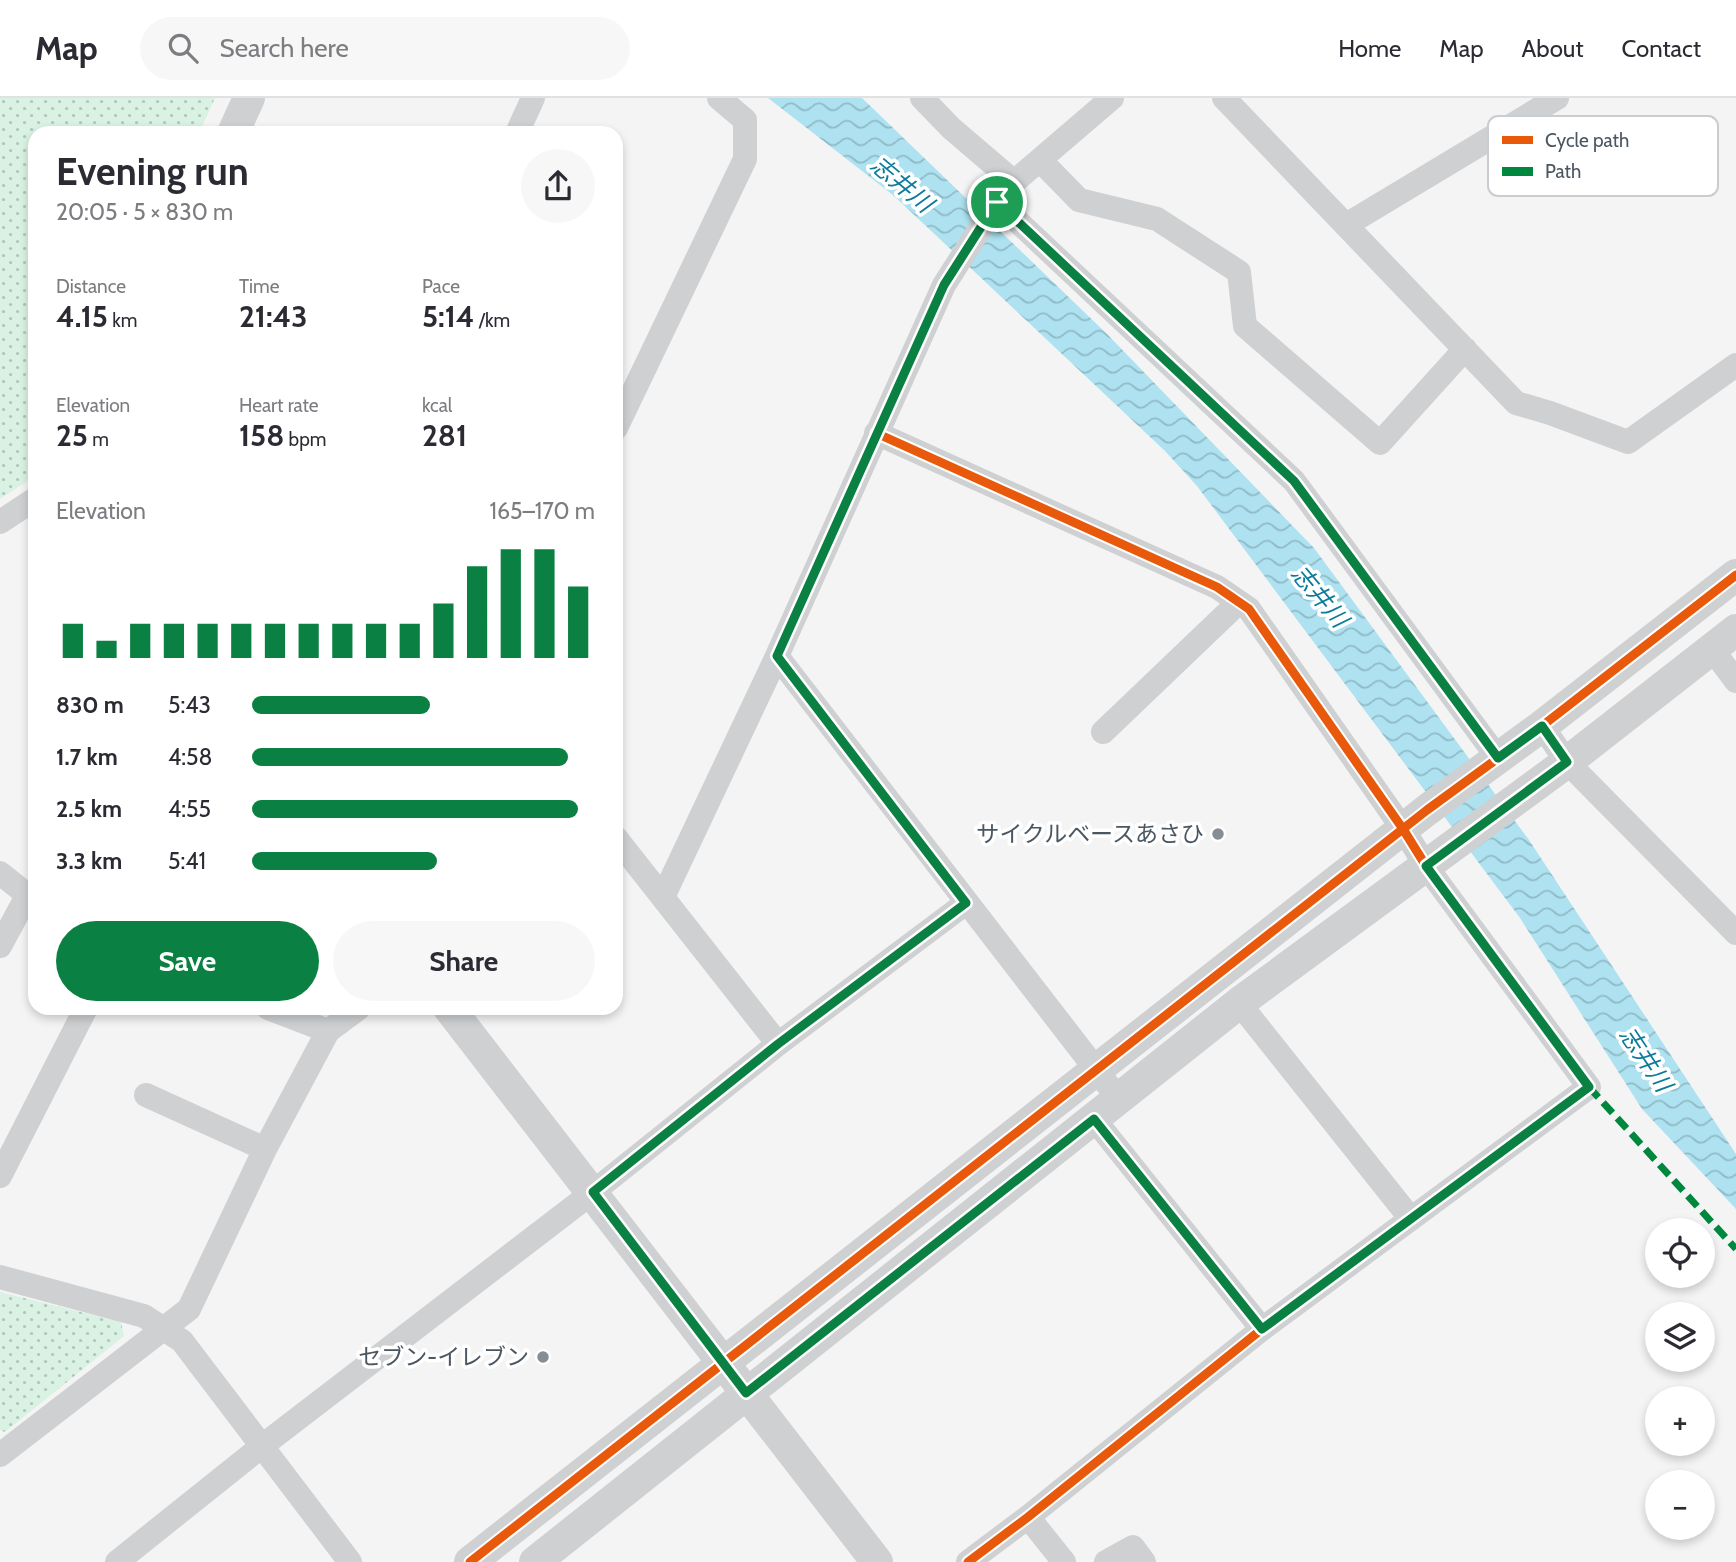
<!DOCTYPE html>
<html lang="en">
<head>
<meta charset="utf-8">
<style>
  body { margin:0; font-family:Cabin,"Noto Sans JP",sans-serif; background:#f7f7f7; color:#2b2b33; height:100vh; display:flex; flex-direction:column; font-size:26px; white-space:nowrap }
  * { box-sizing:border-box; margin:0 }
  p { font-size:23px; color:#7c7c81 }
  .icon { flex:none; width:38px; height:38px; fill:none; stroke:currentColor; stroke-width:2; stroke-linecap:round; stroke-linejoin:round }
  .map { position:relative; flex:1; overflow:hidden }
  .panel { position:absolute; left:28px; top:28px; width:595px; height:889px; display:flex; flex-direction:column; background:#fff; border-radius:21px; box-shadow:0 4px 10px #0003 }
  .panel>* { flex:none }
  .buttons { position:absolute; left:1645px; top:1120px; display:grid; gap:14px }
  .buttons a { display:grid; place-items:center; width:70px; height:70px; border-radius:50%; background:#fff; box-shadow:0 4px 10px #0003; font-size:35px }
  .pin { position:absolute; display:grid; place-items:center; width:60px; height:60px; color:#fff; margin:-30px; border:4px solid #fff; border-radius:50%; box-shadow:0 2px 7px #0007 }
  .round { display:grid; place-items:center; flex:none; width:74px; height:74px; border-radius:37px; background:#f7f7f7 }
  .summary { display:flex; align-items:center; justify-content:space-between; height:119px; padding:0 28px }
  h1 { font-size:38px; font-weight:700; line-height:52px }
  .metrics { display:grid; grid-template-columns:repeat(3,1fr); gap:10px; height:119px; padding:7px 28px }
  .metrics div { display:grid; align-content:center }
  .metrics b { font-size:30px; font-weight:700 }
  .metrics small { font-size:19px; font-weight:400 }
  .metrics p { font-size:19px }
  .chart { height:196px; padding:14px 28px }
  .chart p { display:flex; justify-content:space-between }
  .chart svg { width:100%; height:126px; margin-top:7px; stroke:#0b8043; stroke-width:6 }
  .button { display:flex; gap:14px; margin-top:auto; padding:14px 28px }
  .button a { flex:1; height:80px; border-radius:42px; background:#0b8043; color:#fff; font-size:28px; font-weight:700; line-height:80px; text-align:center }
  .button a+a { background:#f7f7f7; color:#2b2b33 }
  ul { padding:0 28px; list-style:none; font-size:23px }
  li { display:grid; grid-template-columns:112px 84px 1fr; align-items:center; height:52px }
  li i { height:18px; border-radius:9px; background:#0b8043 }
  header { display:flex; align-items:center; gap:42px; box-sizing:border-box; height:98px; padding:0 35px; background:#fff; border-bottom:2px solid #e1e1e2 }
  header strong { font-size:33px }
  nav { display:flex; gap:38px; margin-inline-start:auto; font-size:24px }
  .search { width:490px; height:63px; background:#f7f7f7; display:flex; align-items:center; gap:18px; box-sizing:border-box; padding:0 24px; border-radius:38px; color:#7c7c81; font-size:26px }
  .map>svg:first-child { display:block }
  .grass { fill:url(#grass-dots) }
  .water { fill:url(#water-waves) }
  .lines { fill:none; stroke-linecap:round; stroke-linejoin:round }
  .minor { stroke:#ced0d2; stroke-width:24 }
  .tertiary { stroke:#ced0d2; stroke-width:32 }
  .quiet { stroke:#00873e; stroke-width:7; stroke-dasharray:14 7; stroke-linecap:butt }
  .cycleway-casing { stroke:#fff; stroke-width:13 }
  .cycleway { stroke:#e8590c; stroke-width:9 }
  .route-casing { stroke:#fff; stroke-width:14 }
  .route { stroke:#0b8043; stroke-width:9 }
  .poi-dot { fill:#868d94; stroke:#fff; stroke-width:2.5 }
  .labels { text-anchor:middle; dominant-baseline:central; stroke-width:7; stroke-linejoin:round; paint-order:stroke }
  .poi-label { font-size:23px; fill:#4a5661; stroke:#fff; text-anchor:end }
  .water-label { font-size:24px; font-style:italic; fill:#0c7c9b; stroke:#fff }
  .key { fill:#fff; stroke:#c9ccd0; stroke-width:2 }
  .key-label { font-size:19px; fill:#4a5661 }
</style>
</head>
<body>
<header>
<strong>Map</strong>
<div class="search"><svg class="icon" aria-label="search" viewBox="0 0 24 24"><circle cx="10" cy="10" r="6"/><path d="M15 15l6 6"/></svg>Search here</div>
<nav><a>Home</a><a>Map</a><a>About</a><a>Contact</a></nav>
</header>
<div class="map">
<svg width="1736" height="1464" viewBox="0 0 1736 1464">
  <defs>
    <pattern id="grass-dots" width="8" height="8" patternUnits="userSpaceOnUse" patternTransform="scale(1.75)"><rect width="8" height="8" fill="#d9f2e3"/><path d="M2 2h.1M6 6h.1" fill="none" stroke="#b2c7bb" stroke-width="1.8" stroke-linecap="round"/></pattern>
    <pattern id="water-waves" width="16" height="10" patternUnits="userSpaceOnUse" patternTransform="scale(1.75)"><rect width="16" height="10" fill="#aee2f0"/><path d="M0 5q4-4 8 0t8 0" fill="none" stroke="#90bac6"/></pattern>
  </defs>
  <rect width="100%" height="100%" fill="#f4f4f4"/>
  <!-- grass -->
  <path class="grass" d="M0 0H215L199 35H35V378L0 401Z
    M0 1194 121 1224 124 1238 5 1334 0 1332Z"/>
  <!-- water -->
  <path class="water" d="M768 0H862L1107 236 1314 450 1529 742 1736 1056V1111L1642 1011 1520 820 1197 388 1165 353 893 97Z"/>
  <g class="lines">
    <!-- minor -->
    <path class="minor" d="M922 0 951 30 1014 84
      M1224 0 1516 305 1550 315 1628 344 1736 267
      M517 35 533 0
      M1040 62 1079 102 1157 121 1239 174 1245 228 1380 345 1465 251
      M997 104 1294 383 1498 660
      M1346 127 1557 0
      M616 330 745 61V22L719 0
      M876 335 1217 489 1249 511 1403 731 1426 768 1589 989 1262 1231 1028 1419 968 1464
      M0 424 35 401
      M1712 551 1736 583
      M777 558 1118 1000
      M1542 628 1567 664 1736 835
      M1103 634 1239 504
      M616 740 778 946
      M0 775 35 803
      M663 799 777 558 944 187 997 104 1014 84 1112 0
      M0 848 27 798
      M1239 905 1411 1121
      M268 910 328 933
      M146 997 265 1051
      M1094 1021 1262 1231
      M0 1078 86 910
      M0 1179 144 1218 182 1243 350 1464
      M0 1357 189 1211 265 1051 328 933 359 910
      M1028 1419 1064 1464
      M117 1464 262 1348 593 1094 778 946 966 805
      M1106 1464 1133 1449 1144 1464"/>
    <!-- tertiary -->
    <path class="tertiary" d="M233 35 249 0
      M449 910 877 1464
      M470 1464 1427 712 1542 628 1736 477
      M535 1464 1239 905 1567 664 1736 532"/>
    <!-- quiet -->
    <path class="quiet" d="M1589 989 1736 1151"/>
    <defs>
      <path id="cycleway" d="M876 335 1217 489 1249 511 1403 731 1426 768 1589 989 1262 1231 1028 1419 968 1464
        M470 1464 1427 712 1542 628 1736 477"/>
    </defs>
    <!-- cycleway casing -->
    <use href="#cycleway" class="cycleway-casing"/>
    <!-- cycleway -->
    <use href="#cycleway" class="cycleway"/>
  </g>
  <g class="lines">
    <defs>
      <path id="route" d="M997 104 1294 383 1498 660 1542 628 1567 664 1426 768 1589 989 1262 1231 1094 1021 746 1295 593 1094 778 946 966 805 777 558 944 187Z"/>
    </defs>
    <!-- route casing -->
    <use href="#route" class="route-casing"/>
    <!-- route -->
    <use href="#route" class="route"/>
  </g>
  <!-- markers -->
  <g class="poi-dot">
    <circle cx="1218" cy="736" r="7"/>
    <circle cx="543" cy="1259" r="7"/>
  </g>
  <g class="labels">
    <!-- poi labels -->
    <g class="poi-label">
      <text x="1204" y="736">サイクルベースあさひ</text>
      <text x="529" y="1259">セブン-イレブン</text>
    </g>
    <!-- water labels -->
    <g class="water-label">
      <text transform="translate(902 86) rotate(40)">志井川</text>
      <text transform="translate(1320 498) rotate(50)">志井川</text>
      <text transform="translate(1646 961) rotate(56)">志井川</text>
    </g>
  </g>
  <!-- legend -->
  <rect x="1488" y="18" width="230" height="80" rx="10" class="key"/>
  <rect x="1502" y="38" width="31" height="8" fill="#e8590c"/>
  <rect x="1502" y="69" width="31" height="9" fill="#00873e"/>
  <g class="key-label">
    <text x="1545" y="49">Cycle path</text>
    <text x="1545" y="80">Path</text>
  </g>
</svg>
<div class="buttons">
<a><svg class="icon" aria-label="locate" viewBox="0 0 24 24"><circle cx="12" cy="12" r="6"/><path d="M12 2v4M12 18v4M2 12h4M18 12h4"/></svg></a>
<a><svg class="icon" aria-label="layers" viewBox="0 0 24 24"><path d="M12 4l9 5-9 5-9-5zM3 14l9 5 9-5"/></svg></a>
<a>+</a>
<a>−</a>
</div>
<div class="pin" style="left:997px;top:104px;background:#1e9e55"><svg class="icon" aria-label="arrive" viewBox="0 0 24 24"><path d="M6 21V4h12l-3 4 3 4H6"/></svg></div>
<section class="panel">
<div class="summary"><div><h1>Evening run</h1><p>20:05 · 5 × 830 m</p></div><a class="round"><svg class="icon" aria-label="share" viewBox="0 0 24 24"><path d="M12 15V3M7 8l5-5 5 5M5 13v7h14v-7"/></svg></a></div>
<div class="metrics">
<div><p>Distance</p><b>4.15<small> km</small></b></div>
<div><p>Time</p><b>21:43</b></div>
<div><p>Pace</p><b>5:14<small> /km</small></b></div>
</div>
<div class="metrics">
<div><p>Elevation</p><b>25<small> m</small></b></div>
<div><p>Heart rate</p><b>158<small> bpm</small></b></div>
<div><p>kcal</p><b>281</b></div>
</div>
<div class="chart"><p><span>Elevation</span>165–170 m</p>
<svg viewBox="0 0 160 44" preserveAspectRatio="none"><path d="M5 44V32M15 44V38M25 44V32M35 44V32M45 44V32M55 44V32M65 44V32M75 44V32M85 44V32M95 44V32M105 44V32M115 44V25M125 44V12M135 44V6M145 44V6M155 44V19"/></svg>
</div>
<ul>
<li><b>830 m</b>5:43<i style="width:52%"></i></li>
<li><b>1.7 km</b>4:58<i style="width:92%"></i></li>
<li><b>2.5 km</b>4:55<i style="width:95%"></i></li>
<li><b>3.3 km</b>5:41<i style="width:54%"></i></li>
</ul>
<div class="button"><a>Save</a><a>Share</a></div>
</section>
</div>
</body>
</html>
